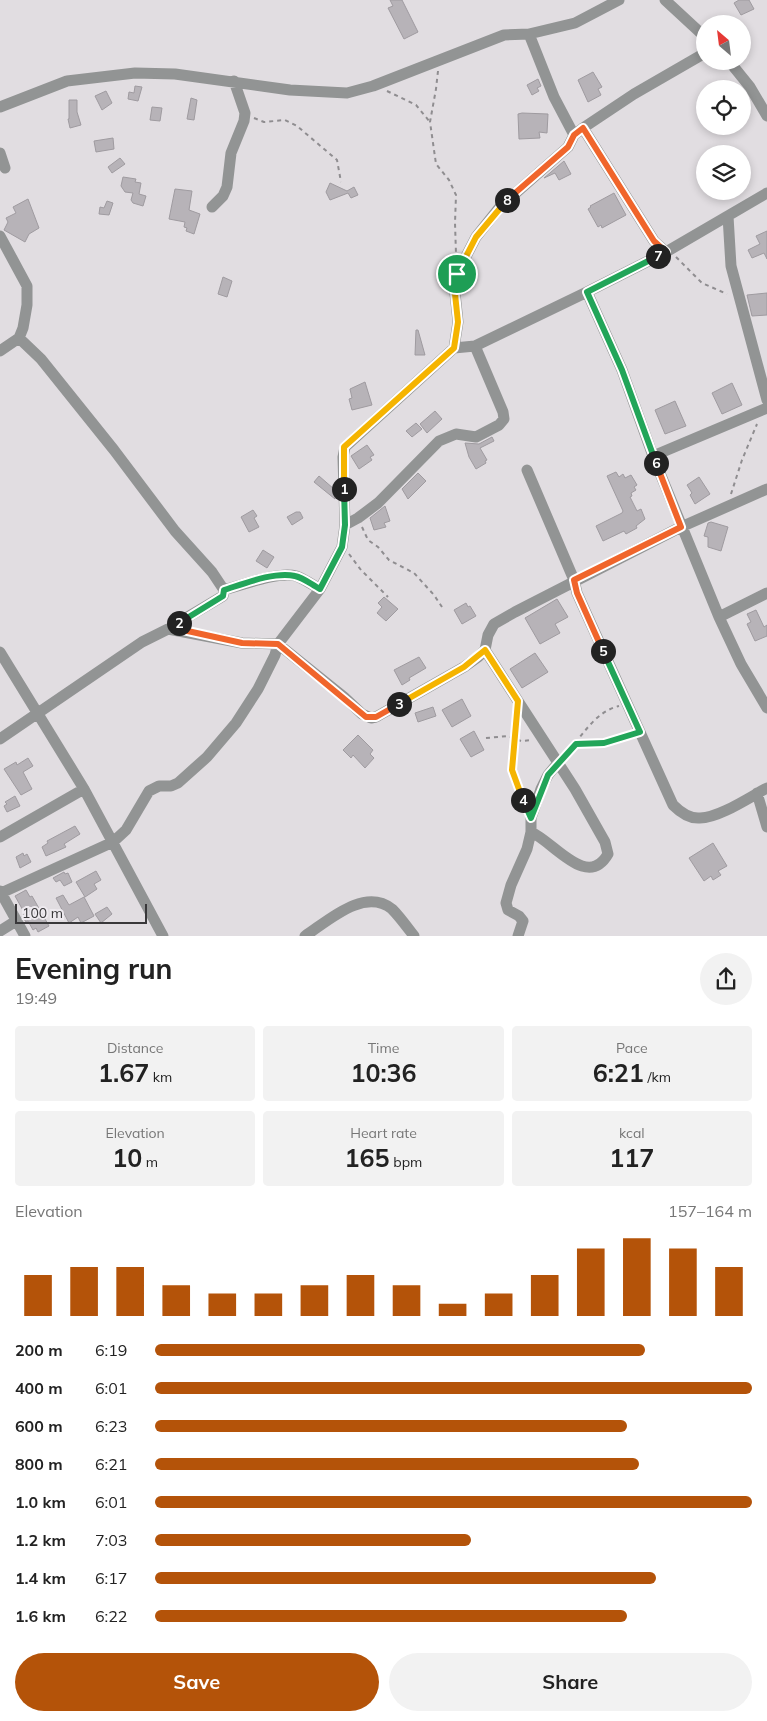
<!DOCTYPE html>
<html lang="en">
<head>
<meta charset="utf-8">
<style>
  body { margin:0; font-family:Mulish,sans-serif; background:#f2f2f2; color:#222; height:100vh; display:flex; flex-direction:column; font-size:19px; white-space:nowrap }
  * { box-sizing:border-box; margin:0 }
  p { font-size:16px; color:#767676 }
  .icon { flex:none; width:28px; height:28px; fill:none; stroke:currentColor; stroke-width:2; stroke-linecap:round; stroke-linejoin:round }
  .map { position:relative; height:936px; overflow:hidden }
  .drawer { display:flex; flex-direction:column; background:#fff; flex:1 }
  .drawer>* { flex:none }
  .needle { width:32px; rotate:332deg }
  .tools { position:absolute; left:696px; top:15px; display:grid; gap:10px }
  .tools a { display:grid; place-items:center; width:55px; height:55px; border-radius:50%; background:#fff; box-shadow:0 2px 8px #0003; font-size:25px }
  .scale { position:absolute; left:15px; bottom:12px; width:132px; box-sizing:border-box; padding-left:5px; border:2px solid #39383a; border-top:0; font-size:14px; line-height:18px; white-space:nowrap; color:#39383a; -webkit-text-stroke:4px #eeeaef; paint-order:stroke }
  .pin { position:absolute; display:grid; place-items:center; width:42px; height:42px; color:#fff; margin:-21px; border:2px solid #fff; border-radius:50%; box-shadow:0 1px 5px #0007 }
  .km { position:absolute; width:25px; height:25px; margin:-12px; border-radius:50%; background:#222; color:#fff; font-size:14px; line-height:25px; text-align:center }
  .round { display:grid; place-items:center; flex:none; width:52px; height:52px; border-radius:26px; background:#f2f2f2 }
  .head { display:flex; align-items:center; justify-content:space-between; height:85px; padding:0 15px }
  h1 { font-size:28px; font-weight:700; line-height:38px }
  .stats { display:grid; grid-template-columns:repeat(3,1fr); gap:8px; height:85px; padding:5px 15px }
  .stats div { display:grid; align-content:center; border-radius:5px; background:#f2f2f2; text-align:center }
  .stats b { font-size:25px; font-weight:700 }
  .stats small { font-size:14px; font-weight:400 }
  .stats p { font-size:14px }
  .chart { height:140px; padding:10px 15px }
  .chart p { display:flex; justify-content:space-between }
  .chart svg { width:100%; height:90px; margin-top:5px; stroke:#b45309; stroke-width:6 }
  .primary-button { display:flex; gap:10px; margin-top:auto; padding:10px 15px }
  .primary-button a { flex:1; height:58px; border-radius:30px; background:#b45309; color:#fff; font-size:20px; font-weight:700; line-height:58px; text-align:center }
  .primary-button a+a { background:#f2f2f2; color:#222 }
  ul { padding:0 15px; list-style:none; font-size:16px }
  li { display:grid; grid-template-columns:80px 60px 1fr; align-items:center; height:38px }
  li i { height:12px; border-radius:6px; background:#b45309 }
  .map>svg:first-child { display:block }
  .building { fill:#b7b3b8; stroke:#9f9ba0 }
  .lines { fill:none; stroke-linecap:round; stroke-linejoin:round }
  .path { stroke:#8f8d90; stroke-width:2; stroke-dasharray:4 4; stroke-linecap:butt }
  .minor { stroke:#929494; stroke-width:11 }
  .split-1-casing { stroke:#fff; stroke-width:10 }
  .split-2-casing { stroke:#fff; stroke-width:10 }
  .split-3-casing { stroke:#fff; stroke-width:10 }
  .split-4-casing { stroke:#fff; stroke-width:10 }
  .split-5-casing { stroke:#fff; stroke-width:10 }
  .split-6-casing { stroke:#fff; stroke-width:10 }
  .split-7-casing { stroke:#fff; stroke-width:10 }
  .split-8-casing { stroke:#fff; stroke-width:10 }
  .split-9-casing { stroke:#fff; stroke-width:10 }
  .split-1 { stroke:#f5b400; stroke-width:6 }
  .split-2 { stroke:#22a559; stroke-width:6 }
  .split-3 { stroke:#f0652b; stroke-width:6 }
  .split-4 { stroke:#f5b400; stroke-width:6 }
  .split-5 { stroke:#22a559; stroke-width:6 }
  .split-6 { stroke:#f0652b; stroke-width:6 }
  .split-7 { stroke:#22a559; stroke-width:6 }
  .split-8 { stroke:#f0652b; stroke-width:6 }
  .split-9 { stroke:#f5b400; stroke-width:6 }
</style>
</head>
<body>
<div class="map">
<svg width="767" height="936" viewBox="0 0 767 936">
  <rect width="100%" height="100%" fill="#e1dde1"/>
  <!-- building -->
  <path class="building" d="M390 0H402L418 32 404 39 388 8 393 6Z
    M739 0H749L754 9 741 15 734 3Z
    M593 72 602 87 598 89 601 95 588 102 578 80Z
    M538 79 541 86 537 88 539 91 532 95 527 85Z
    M135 86 142 87 138 101 128 99 129 92 134 93Z
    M106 91 112 103 102 110 95 96Z
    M191 98 197 100 194 120 187 119Z
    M69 100H77V112L81 125 70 128 68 119H69Z
    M152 107 162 108 160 121 150 120Z
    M522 113 548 114 547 133 539 132 540 138 519 139 518 114Z
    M113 138 114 149 96 152 94 141Z
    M120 158 125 164 112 173 108 167Z
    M564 161 571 174 559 180 555 173 544 178Z
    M123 177 136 179 135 182 141 183 139 194 146 196 143 206 133 203 131 200 133 193 125 192 121 186Z
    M330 183 347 191 354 187 358 195 351 198 348 193 330 200 326 192Z
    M175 189 192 191 189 210 200 214 194 234 186 231 187 228 184 227 185 222 169 219Z
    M614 193 626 215 602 228 601 225 598 227 588 209 591 207 590 206Z
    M28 199 39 228 29 234 25 242 4 230 8 222 6 218 16 213 13 207Z
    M107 201 113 203 109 215 99 214 100 207 104 208Z
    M767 231V259L764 253 752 258 748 250 760 244 756 236Z
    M223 277 232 281 227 297 218 294Z
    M767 293V315L752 316 747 295Z
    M416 330H418L425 355H415Z
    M365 382 372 405 352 410 349 399 352 398 350 389Z
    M732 383 742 405 722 414 712 393Z
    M675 401 686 426 665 434 655 410Z
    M435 411 442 419 427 433 420 424Z
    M416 423 422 429 412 437 406 431Z
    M492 437 494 441 480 448 487 460 485 461 486 463 476 469 469 457 465 443 479 444Z
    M367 445 374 455 370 457 372 460 359 469 351 456Z
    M616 472 619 477 623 474 625 478 631 475 637 485 634 487 636 490 631 493 632 496 630 497 637 511 641 509 645 519 636 526 637 528 626 534 624 531 603 541 596 526 622 513 623 511 607 476Z
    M418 473 426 481 408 499 402 489Z
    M319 476 334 489 335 499 314 482Z
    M699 477 710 494 695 504 690 495 692 493 687 485Z
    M385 506 390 521 384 523 386 527 374 530 370 518Z
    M253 510 257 516 254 518 259 527 249 532 241 517Z
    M296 512H300L303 518 292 525 287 517Z
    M711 522 728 527 721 551 708 547V537L704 536 708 523Z
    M263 550 274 557 267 568 256 561Z
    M384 597 398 609 386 621 377 613 382 607 378 603Z
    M557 599 568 617 555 624 560 633 540 644 525 618Z
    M466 603 468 607 470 606 476 616 462 624 454 610Z
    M756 610 764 627 767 625V636L755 641 747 624 751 622 747 614Z
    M535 653 548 672 522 688 510 669Z
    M419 657 426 668 409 678 410 680 402 685 394 670Z
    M462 699 471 716 452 727 442 710Z
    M433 707 436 716 418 722 415 713Z
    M474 731 484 750 471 757 460 739Z
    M358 735 373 750 370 754 374 758 365 768 353 755 351 758 343 750Z
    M28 758 33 766 23 772 32 789 21 795 4 769 16 762 17 765Z
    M15 796 20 806 7 812 4 806 7 804 5 802Z
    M75 826 80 834 64 844 66 847 46 856 42 847 48 843 47 841Z
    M713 843 727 866 718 871 721 875 713 880 711 876 704 881 689 858Z
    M23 853 24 856 27 854 31 862 20 868 16 857Z
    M96 871 101 880 94 884 97 889 85 897 76 882Z
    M64 872 65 874 68 873 72 882 64 886 60 880 56 882 53 878Z
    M26 890 30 897 32 896 49 926 38 932 36 928 33 930 28 921 26 922 22 916 25 914 15 896Z
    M63 895 69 905 84 897 94 916 81 923 78 917 69 923 56 898Z
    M107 907 112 914 101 923 95 914Z"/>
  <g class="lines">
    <!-- path -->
    <path class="path" d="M438 71 436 89 430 122 436 164 449 180 456 195 455 223 456 254
      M387 91 416 105 430 122
      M254 118 264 122 285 120 297 126 337 160 341 182
      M676 257 702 283 727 294
      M731 494 742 460 757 424
      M362 527 368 540 378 547 389 560 414 573 434 595 442 607
      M349 554 361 570 388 597
      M516 715 512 770 515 783 525 805
      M486 738 508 736 521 741 532 740
      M577 744 604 743 631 735
      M565 755C582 737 594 712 619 706"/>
    <!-- minor -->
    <path class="minor" d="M665 0 705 37
      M529 34 554 97 574 135
      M729 61 750 87 767 116
      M0 107 67 81 135 73 175 74 290 90 347 93 373 86 504 35 529 34 575 23 619 0
      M583 128 654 241 666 252
      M0 153 5 168
      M212 207 223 196 227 187 231 153 244 121 245 113 234 81
      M728 216 731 266 767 400
      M0 236 27 286V305L23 328 19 338 0 351
      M587 292 622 370 653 456 719 617 741 664 767 708
      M19 338 41 359 114 450 175 531 212 572 224 590 223 596 181 621 174 628
      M454 348 475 346 587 292 666 252 767 193
      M653 456 767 408
      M527 470 574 580 577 593 673 805C680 812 689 819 700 818 719 818 750 797 767 788
      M345 525 358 518 378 503 439 441 456 434 476 437 499 425 504 419 503 412 475 346
      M224 590C242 585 279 571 296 576 304 579 313 585 320 589
      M719 617 767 593
      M485 650 575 789 605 842 608 854C587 890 554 842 531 832
      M0 652 84 789 163 936
      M0 739 142 642 168 629 242 643 278 644 344 697 362 714 371 718 376 717 464 667 478 657 485 650 488 635 494 624 515 612 681 527 767 489
      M757 793 767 827
      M0 837 84 789
      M0 891 25 936
      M1 893 113 842 126 830 149 791 159 786H171L178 783 207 757 236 723 258 689 275 655 278 644 320 589 342 547 345 525 343 457 345 447 454 348 458 322 455 293 457 274 476 237 500 207 568 147 574 135 583 128 634 94 705 53
      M0 931 16 921
      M305 936C328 921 364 887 392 909 400 917 407 927 414 936
      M518 936 523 921 519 916 508 910 506 903 511 885 527 849 531 832V818L541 789 548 775 558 763"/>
  </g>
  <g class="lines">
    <defs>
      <path id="split-1" d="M344 489V447L454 348 458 322 455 294 457 274"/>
      <path id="split-2" d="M179 623 223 596 224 590C243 584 275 571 295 576 304 578 312 585 320 589L342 547 345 525 344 489"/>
      <path id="split-3" d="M179 623 174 628 242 643 278 644 366 717H376L399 704"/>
      <path id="split-4" d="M399 704 464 667 485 650 518 701 512 770 523 800"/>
      <path id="split-5" d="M523 800 531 818 548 775 576 744 604 743 640 732 603 651"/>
      <path id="split-6" d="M603 651 577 593 574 580 681 527 656 463"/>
      <path id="split-7" d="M656 463 622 370 587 292 658 256"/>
      <path id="split-8" d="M507 200 568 147 574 135 583 128 654 241 666 252 658 256"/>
      <path id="split-9" d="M457 274 476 237 507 200"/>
    </defs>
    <!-- split-1 casing -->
    <use href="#split-1" class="split-1-casing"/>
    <!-- split-2 casing -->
    <use href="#split-2" class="split-2-casing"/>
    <!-- split-3 casing -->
    <use href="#split-3" class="split-3-casing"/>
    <!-- split-4 casing -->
    <use href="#split-4" class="split-4-casing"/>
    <!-- split-5 casing -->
    <use href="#split-5" class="split-5-casing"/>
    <!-- split-6 casing -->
    <use href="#split-6" class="split-6-casing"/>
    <!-- split-7 casing -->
    <use href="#split-7" class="split-7-casing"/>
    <!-- split-8 casing -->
    <use href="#split-8" class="split-8-casing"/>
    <!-- split-9 casing -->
    <use href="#split-9" class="split-9-casing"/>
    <!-- split-1 -->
    <use href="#split-1" class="split-1"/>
    <!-- split-2 -->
    <use href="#split-2" class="split-2"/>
    <!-- split-3 -->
    <use href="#split-3" class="split-3"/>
    <!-- split-4 -->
    <use href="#split-4" class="split-4"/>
    <!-- split-5 -->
    <use href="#split-5" class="split-5"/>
    <!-- split-6 -->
    <use href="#split-6" class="split-6"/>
    <!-- split-7 -->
    <use href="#split-7" class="split-7"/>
    <!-- split-8 -->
    <use href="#split-8" class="split-8"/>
    <!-- split-9 -->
    <use href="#split-9" class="split-9"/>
  </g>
</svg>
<div class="tools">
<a><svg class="needle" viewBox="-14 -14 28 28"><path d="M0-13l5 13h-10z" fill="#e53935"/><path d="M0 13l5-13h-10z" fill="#767676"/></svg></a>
<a><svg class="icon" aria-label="locate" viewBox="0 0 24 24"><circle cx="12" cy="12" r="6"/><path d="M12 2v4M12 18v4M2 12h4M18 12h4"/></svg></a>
<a><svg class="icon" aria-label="layers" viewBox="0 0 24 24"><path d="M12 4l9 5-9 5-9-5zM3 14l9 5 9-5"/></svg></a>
</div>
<div class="scale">100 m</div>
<div class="pin" style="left:457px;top:274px;background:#1e9e55"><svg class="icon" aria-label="arrive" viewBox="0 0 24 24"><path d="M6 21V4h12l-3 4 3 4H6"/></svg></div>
<b class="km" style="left:344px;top:489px">1</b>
<b class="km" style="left:179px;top:623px">2</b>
<b class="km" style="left:399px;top:704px">3</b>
<b class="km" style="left:523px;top:800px">4</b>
<b class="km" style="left:603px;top:651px">5</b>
<b class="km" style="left:656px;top:463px">6</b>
<b class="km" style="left:658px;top:256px">7</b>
<b class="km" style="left:507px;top:200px">8</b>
</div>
<section class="drawer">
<div class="head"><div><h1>Evening run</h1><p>19:49</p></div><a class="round"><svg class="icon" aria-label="share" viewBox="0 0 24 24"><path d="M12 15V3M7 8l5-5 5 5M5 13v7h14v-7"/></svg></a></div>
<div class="stats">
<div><p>Distance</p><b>1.67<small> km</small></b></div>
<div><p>Time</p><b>10:36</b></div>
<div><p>Pace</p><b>6:21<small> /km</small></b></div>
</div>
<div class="stats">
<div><p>Elevation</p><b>10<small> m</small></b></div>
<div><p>Heart rate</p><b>165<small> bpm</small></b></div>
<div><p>kcal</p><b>117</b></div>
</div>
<div class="chart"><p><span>Elevation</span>157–164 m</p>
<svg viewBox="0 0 160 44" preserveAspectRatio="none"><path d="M5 44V24M15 44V20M25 44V20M35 44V29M45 44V33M55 44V33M65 44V29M75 44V24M85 44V29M95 44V38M105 44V33M115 44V24M125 44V11M135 44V6M145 44V11M155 44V20"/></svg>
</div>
<ul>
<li><b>200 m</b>6:19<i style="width:82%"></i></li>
<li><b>400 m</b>6:01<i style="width:100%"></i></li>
<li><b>600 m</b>6:23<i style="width:79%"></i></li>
<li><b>800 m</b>6:21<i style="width:81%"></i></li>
<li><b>1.0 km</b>6:01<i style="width:100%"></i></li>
<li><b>1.2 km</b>7:03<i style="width:53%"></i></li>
<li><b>1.4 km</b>6:17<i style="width:84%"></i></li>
<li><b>1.6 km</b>6:22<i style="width:79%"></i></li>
</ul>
<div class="primary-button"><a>Save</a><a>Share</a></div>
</section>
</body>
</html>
